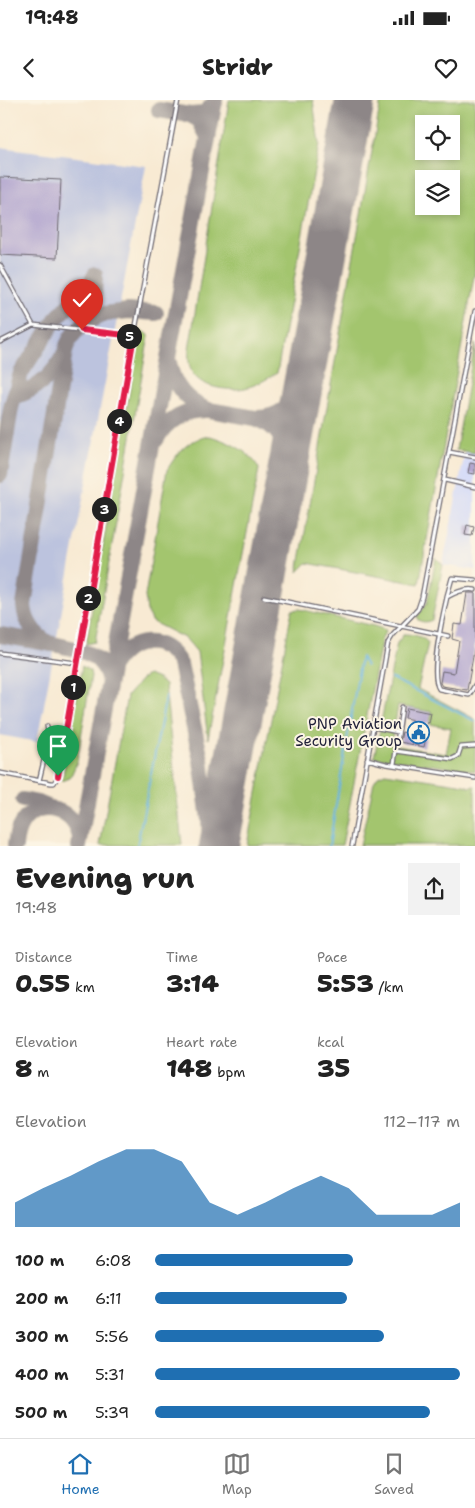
<!DOCTYPE html>
<html lang="en">
<head>
<meta charset="utf-8">
<style>
  body { margin:0; font-family:"Shantell Sans",sans-serif; background:#f2f2f2; color:#222; height:100vh; display:flex; flex-direction:column; font-size:19px; white-space:nowrap }
  * { box-sizing:border-box; margin:0 }
  p { font-size:16px; color:#767676 }
  .icon { flex:none; width:28px; height:28px; fill:none; stroke:currentColor; stroke-width:2; stroke-linecap:round; stroke-linejoin:round }
  .map { position:relative; height:746px; overflow:hidden }
  .details { display:flex; flex-direction:column; background:#fff; flex:1 }
  .details>* { flex:none }
  .fabs { position:absolute; left:415px; top:15px; display:grid; gap:10px }
  .fabs a { display:grid; place-items:center; width:45px; height:45px; border-radius:0px; background:#fff; box-shadow:0 2px 8px #0003; font-size:25px }
  .pin { position:absolute; display:grid; place-items:center; width:42px; height:42px; color:#fff; margin:-51px -21px; border-radius:50% 50% 50% 0; rotate:-45deg; box-shadow:0 0 5px #0007 }
  .pin .icon { rotate:45deg }
  .km { position:absolute; width:25px; height:25px; margin:-12px; border-radius:50%; background:#222; color:#fff; font-size:14px; line-height:25px; text-align:center }
  .round { display:grid; place-items:center; flex:none; width:52px; height:52px; border-radius:0px; background:#f2f2f2 }
  .head { display:flex; align-items:center; justify-content:space-between; height:85px; padding:0 15px }
  h1 { font-size:28px; font-weight:800; line-height:38px }
  .metrics { display:grid; grid-template-columns:repeat(3,1fr); gap:8px; height:85px; padding:5px 15px }
  .metrics div { display:grid; align-content:center }
  .metrics b { font-size:25px; font-weight:800 }
  .metrics small { font-size:14px; font-weight:400 }
  .metrics p { font-size:14px }
  .chart { height:140px; padding:10px 15px }
  .chart p { display:flex; justify-content:space-between }
  .chart svg { width:100%; height:90px; margin-top:5px; fill:#1f6fb2; opacity:.7 }
  ul { padding:0 15px; list-style:none; font-size:16px }
  li { display:grid; grid-template-columns:80px 60px 1fr; align-items:center; height:38px }
  li i { height:12px; border-radius:6px; background:#1f6fb2 }
  .status { display:flex; justify-content:space-between; align-items:center; height:35px; padding:0 25px; background:#fff; direction:ltr }
  .status svg { height:14px; fill:currentColor }
  header { display:flex; justify-content:space-between; align-items:center; height:65px; padding:0 15px; background:#fff; font-size:22px; font-weight:800 }
  .tab-bar { display:flex; justify-content:space-around; align-items:center; height:70px; border-top:1px solid #e0e0e0; background:#fff; font-size:14px; color:#767676 }
  .tab-bar a { display:grid; justify-items:center; gap:2px }
  .tab-bar .selected { color:#1f6fb2 }
  .map>svg:first-child { display:block }
  .built { fill:#d2d9f9 }
  .industrial { fill:#bcc3de }
  .green { fill:#a3c56e; stroke:#627454; fill-rule:evenodd }
  .lines { fill:none; stroke-linecap:round; stroke-linejoin:round }
  .stream { stroke:#65b3df; stroke-width:2 }
  .taxiway { stroke:#8d8687; stroke-width:16 }
  .runway { stroke:#8d8687; stroke-width:40 }
  .building { fill:#ab9fcd }
  .lane-casing { stroke:#6d6870; stroke-width:5.5 }
  .lane { stroke:#fff; stroke-width:3 }
  .route-casing { stroke:#fff; stroke-width:10 }
  .route { stroke:#e11d48; stroke-width:6 }
  .labels { text-anchor:middle; dominant-baseline:central; stroke-width:4; stroke-linejoin:round; paint-order:stroke }
  .poi-label { font-size:15px; fill:#22223b; stroke:#fcf5e5; text-anchor:end }
</style>
</head>
<body>
<div class="status"><b>19:48</b><svg viewBox="0 0 49 12"><path d="M0 12V9h3v3zM5 12V6h3v6zM10 12V3h3v9zM15 12V0h3v12zM26 1h20v11H26zM47 4h2v5h-2z"/></svg></div>
<header><svg class="icon" aria-label="back" viewBox="0 0 24 24"><path d="M15 5l-7 7 7 7"/></svg>Stridr<svg class="icon" aria-label="heart" viewBox="0 0 24 24"><path d="M12 20l-8-8c-3-5 5-10 8-4 3-6 11-1 8 4z"/></svg></header>
<div class="map">
<svg width="475" height="746" viewBox="0 0 475 746">
  <rect width="100%" height="100%" fill="#fcf5e5"/>
  <filter id="ink" filterUnits="userSpaceOnUse"><feTurbulence type="fractalNoise" baseFrequency=".02" numOctaves="2"/><feDisplacementMap in="SourceGraphic" scale="10" xChannelSelector="R" yChannelSelector="G"/><feConvolveMatrix kernelMatrix="1 2 1 2 8 2 1 2 1" color-interpolation-filters="sRGB"/></filter>
  <filter id="wash" filterUnits="userSpaceOnUse"><feTurbulence type="fractalNoise" baseFrequency=".0096" numOctaves="4" result="noise"/><feDisplacementMap in="SourceGraphic" scale="20" xChannelSelector="R" yChannelSelector="G"/><feGaussianBlur stdDeviation="1.12" result="paint"/><feColorMatrix in="noise" values="0 0 0 0 0 0 0 0 0 0 0 0 0 0 0 0 0 1.4 0 .05"/><feComposite in="paint" operator="in"/></filter>
  <g filter="url(#wash)">
    <rect width="100%" height="100%" fill="#f8ead3"/>
    <!-- built -->
    <path class="built" d="M465 352 475 353V470L443 465Z"/>
    <!-- industrial -->
    <path class="industrial" d="M0 47 146 66 37 642 0 635Z"/>
    <!-- green -->
    <path class="green" d="M229 0H313L319 44 277 273C267 279 257 285 245 288 225 292 191 287 189 262 188 254 189 246 191 238Z
      M381 0H475V171L419 484 307 463 298 472ZM424 24H451V51H424ZM424 79H451V106H424Z
      M140 230 149 235 95 542 86 544Z
      M475 244V353L456 350Z
      M210 336C227 341 251 351 259 369L208 639 197 552 186 539 151 521 147 511 145 496 167 370C178 352 188 339 210 336Z
      M436 458 443 465 432 520C427 522 424 523 418 520L417 517 427 503Z
      M299 509 374 526 386 530 382 538 342 745H247L292 510Z
      M404 534C412 534 423 536 428 543L418 589 475 619V671L374 657 380 630 393 633 391 645 446 654 451 628 430 624 432 612 398 606 394 629 380 627 397 543Z
      M82 566 90 571 91 576 77 662 70 678 62 681Z
      M148 575 158 579 165 585 182 745H100L127 596 141 579Z
      M385 673 465 685 469 687 475 686V745H360L374 682 378 676Z"/>
    <g class="lines">
      <!-- stream -->
      <path class="stream" d="M361 557 366 566
        M391 578 475 621
        M137 746 166 596
        M329 746 361 557"/>
      <!-- taxiway -->
      <path class="taxiway" d="M349 0 351 20
        M159 10 190 15
        M208 37 199 20 190 15 203 14 215 3
        M96 215 128 211 156 213
        M84 226 94 201 95 175
        M17 296C37 289 53 275 63 256
        M209 310 255 318
        M156 340C167 319 186 309 209 310 187 302 173 286 169 262
        M288 368C285 342 282 328 255 318 279 319 294 305 304 284
        M0 375 11 308 21 273 56 219 91 182 95 175
        M0 535C18 538 36 541 53 544 79 550 104 552 109 582
        M50 544C35 535 25 523 24 505L65 252C70 231 86 220 106 214
        M113 565C130 538 163 533 180 564L201 660 209 720 210 746
        M23 700 38 703 50 708
        M15 746C16 737 17 730 22 723 39 697 78 710 80 740
        M79 746 215 0"/>
      <!-- runway -->
      <path class="runway" d="M219 746 355 0"/>
    </g>
    <g id="blocks">
      <!-- building -->
      <path class="building" d="M0 77 61 80 57 158 0 155Z
        M470 363 475 364V374L468 373Z
        M467 425 474 427 472 436 465 435Z
        M467 493H475V545L467 590 442 586 440 583 442 571 454 573 459 541 452 539 454 524 462 525Z
        M407 608 431 613 429 623 427 622 424 636 426 637 424 647 400 642 402 632 410 634 413 620 405 618Z"/>
    </g>
  </g>
  <g filter="url(#ink)">
    <use href="#blocks" fill-opacity="0" stroke="#6d6870" stroke-width="1"/>
    <g class="lines">
      <defs>
        <path id="lane" d="M0 165 33 225
          M0 242 33 225 134 236
          M449 352 475 357
          M445 380 475 387
          M475 490C465 488 456 492 447 497 443 515 429 574 439 589L469 595 475 585
          M447 496 452 478 475 480
          M264 497 448 536
          M0 553 77 563
          M373 627 398 632
          M396 651 452 659 458 656 461 647 475 646
          M367 659 386 664 475 678
          M394 664 402 607
          M0 673 51 683H54L58 676 134 236 178 0
          M39 681 49 639 47 626
          M352 746 388 543 393 535 418 509 422 497 475 211"/>
      </defs>
      <!-- lane casing -->
      <use href="#lane" class="lane-casing"/>
      <!-- lane -->
      <use href="#lane" class="lane"/>
    </g>
  </g>
  <g class="lines" filter="url(#ink)">
    <defs>
      <path id="route" d="M58 676 134 236 82 230"/>
    </defs>
    <!-- route casing -->
    <use href="#route" class="route-casing"/>
    <!-- route -->
    <use href="#route" class="route"/>
  </g>
  <!-- icons -->
  <defs>
    <symbol id="civic-ring" viewBox="-11 -11 22 22"><circle r="9.5" fill="#fcf5e5" stroke="#1f6fb2" stroke-width="1.5"/><path d="M-.6-6.5H3V-4.5H.6V-3L4-1V1h2V6H-6V1h2V-1L-.6-3ZM-1.2 2.5V6h2.4V2.5Z" fill="#1f6fb2"/></symbol>
  </defs>
  <g fill-rule="evenodd">
    <use href="#civic-ring" x="406" y="620" width="25" height="25"/>
  </g>
  <g class="labels">
    <!-- poi labels -->
    <g class="poi-label">
      <text x="402" y="624">PNP Aviation<tspan x="402" dy="17">Security Group</tspan></text>
    </g>
  </g>
</svg>
<div class="fabs">
<a><svg class="icon" aria-label="locate" viewBox="0 0 24 24"><circle cx="12" cy="12" r="6"/><path d="M12 2v4M12 18v4M2 12h4M18 12h4"/></svg></a>
<a><svg class="icon" aria-label="layers" viewBox="0 0 24 24"><path d="M12 4l9 5-9 5-9-5zM3 14l9 5 9-5"/></svg></a>
</div>
<div class="pin" style="left:58px;top:676px;background:#1e9e55"><svg class="icon" aria-label="arrive" viewBox="0 0 24 24"><path d="M6 21V4h12l-3 4 3 4H6"/></svg></div>
<div class="pin" style="left:82px;top:230px;background:#d93025"><svg class="icon" aria-label="check" viewBox="0 0 24 24"><path d="M5 12l5 5 9-10"/></svg></div>
<b class="km" style="left:73px;top:587px">1</b>
<b class="km" style="left:88px;top:498px">2</b>
<b class="km" style="left:104px;top:409px">3</b>
<b class="km" style="left:119px;top:321px">4</b>
<b class="km" style="left:129px;top:236px">5</b>
</div>
<section class="details">
<div class="head"><div><h1>Evening run</h1><p>19:48</p></div><a class="round"><svg class="icon" aria-label="share" viewBox="0 0 24 24"><path d="M12 15V3M7 8l5-5 5 5M5 13v7h14v-7"/></svg></a></div>
<div class="metrics">
<div><p>Distance</p><b>0.55<small> km</small></b></div>
<div><p>Time</p><b>3:14</b></div>
<div><p>Pace</p><b>5:53<small> /km</small></b></div>
</div>
<div class="metrics">
<div><p>Elevation</p><b>8<small> m</small></b></div>
<div><p>Heart rate</p><b>148<small> bpm</small></b></div>
<div><p>kcal</p><b>35</b></div>
</div>
<div class="chart"><p><span>Elevation</span>112–117 m</p>
<svg viewBox="0 0 160 44" preserveAspectRatio="none"><path d="M0 44V32L10 25L20 19L30 12L40 6L50 6L60 12L70 32L80 38L90 32L100 25L110 19L120 25L130 38L140 38L150 38L160 32V44z"/></svg>
</div>
<ul>
<li><b>100 m</b>6:08<i style="width:65%"></i></li>
<li><b>200 m</b>6:11<i style="width:63%"></i></li>
<li><b>300 m</b>5:56<i style="width:75%"></i></li>
<li><b>400 m</b>5:31<i style="width:100%"></i></li>
<li><b>500 m</b>5:39<i style="width:90%"></i></li>
</ul>
</section>
<nav class="tab-bar">
<a class="selected"><svg class="icon" aria-label="home" viewBox="0 0 24 24"><path d="M3 11l9-7 9 7M6 9v11h12V9"/></svg>Home</a>
<a><svg class="icon" aria-label="map" viewBox="0 0 24 24"><path d="M3 6l6-2 6 2 6-2v14l-6 2-6-2-6 2zM9 4v14M15 6v14"/></svg>Map</a>
<a><svg class="icon" aria-label="saved" viewBox="0 0 24 24"><path d="M7 4h10v16l-5-4-5 4z"/></svg>Saved</a>
</nav>
</body>
</html>
